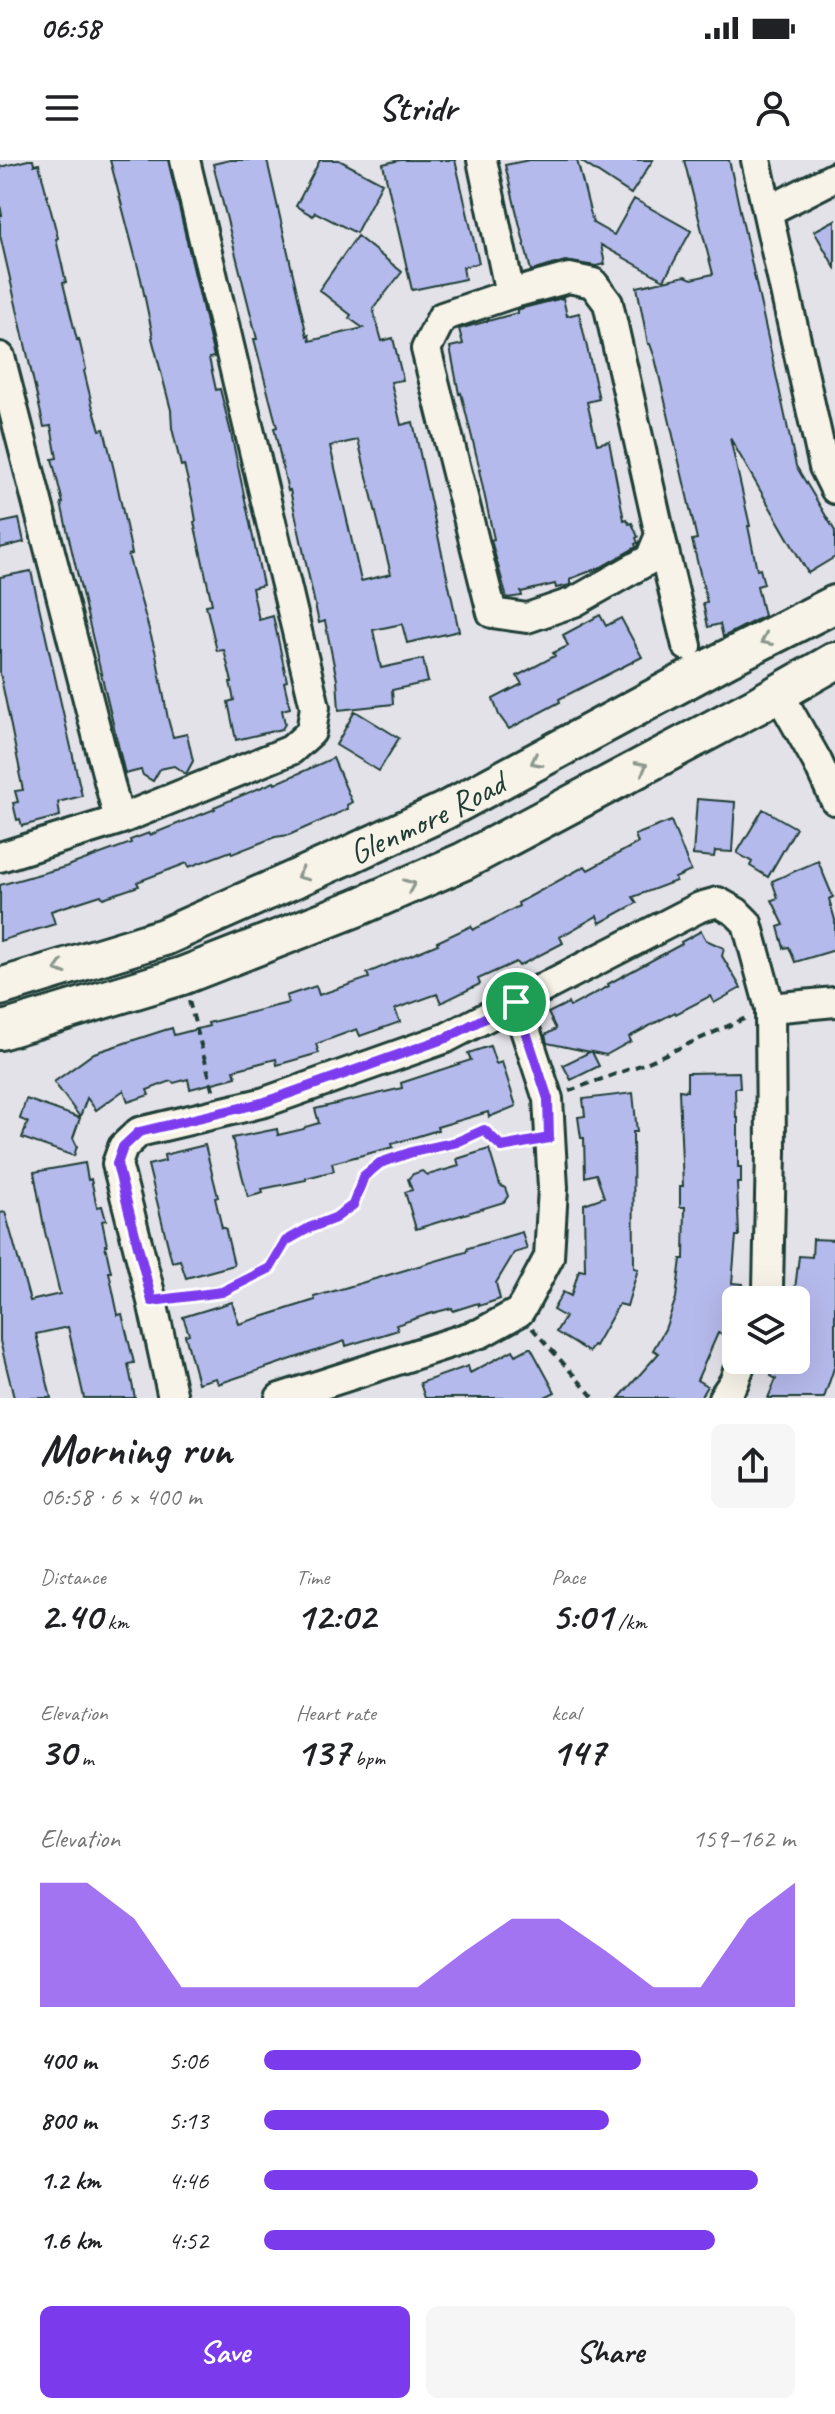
<!DOCTYPE html>
<html lang="en">
<head>
<meta charset="utf-8">
<style>
  body { margin:0; font-family:Caveat,sans-serif; background:#f6f6f6; color:#202124; height:100vh; display:flex; flex-direction:column; font-size:30px; white-space:nowrap }
  * { box-sizing:border-box; margin:0 }
  p { font-size:26px; color:#757577 }
  .icon { flex:none; width:44px; height:44px; fill:none; stroke:currentColor; stroke-width:2; stroke-linecap:round; stroke-linejoin:round }
  .map { position:relative; height:1238px; overflow:hidden }
  .details { display:flex; flex-direction:column; background:#fff; flex:1 }
  .details>* { flex:none }
  .tools { position:absolute; left:722px; top:1126px; display:grid; gap:16px }
  .tools a { display:grid; place-items:center; width:88px; height:88px; border-radius:12px; background:#fff; box-shadow:0 8px 32px #0002; font-size:40px }
  .pin { position:absolute; display:grid; place-items:center; width:68px; height:68px; color:#fff; margin:-34px; border:4px solid #fff; border-radius:50%; box-shadow:0 2px 8px #0007 }
  .round { display:grid; place-items:center; flex:none; width:84px; height:84px; border-radius:12px; background:#f6f6f6 }
  .headline { display:flex; align-items:center; justify-content:space-between; height:136px; padding:0 40px }
  h1 { font-size:44px; font-weight:700; line-height:60px }
  .metrics { display:grid; grid-template-columns:repeat(3,1fr); gap:12px; height:136px; padding:8px 40px }
  .metrics div { display:grid; align-content:center }
  .metrics b { font-size:40px; font-weight:700 }
  .metrics small { font-size:22px; font-weight:400 }
  .metrics p { font-size:22px }
  .chart { height:224px; padding:16px 40px }
  .chart p { display:flex; justify-content:space-between }
  .chart svg { width:100%; height:144px; margin-top:8px; fill:#7c3aed; opacity:.7 }
  .primary-button { display:flex; gap:16px; margin-top:auto; padding:16px 40px }
  .primary-button a { flex:1; height:92px; border-radius:12px; background:#7c3aed; color:#fff; font-size:32px; font-weight:700; line-height:92px; text-align:center }
  .primary-button a+a { background:#f6f6f6; color:#202124 }
  ul { padding:0 40px; list-style:none; font-size:26px }
  li { display:grid; grid-template-columns:128px 96px 1fr; align-items:center; height:60px }
  li i { height:20px; border-radius:10px; background:#7c3aed }
  .status { display:flex; justify-content:space-between; align-items:center; height:56px; padding:0 40px; background:#fff; direction:ltr }
  .status svg { height:22px; fill:currentColor }
  header { display:flex; justify-content:space-between; align-items:center; height:104px; padding:0 40px; background:#fff; font-size:36px; font-weight:700 }
  .map>svg:first-child { display:block }
  .building { fill:#b5baec; stroke:#1f3d34; stroke-width:2; fill-rule:evenodd }
  .lines { fill:none; stroke-linecap:round; stroke-linejoin:round }
  .minor-casing { stroke:#1f3d34; stroke-width:34 }
  .major-casing { stroke:#1f3d34; stroke-width:42 }
  .path { stroke:#1f3d34; stroke-width:4; stroke-dasharray:8 6; stroke-linecap:butt }
  .minor { stroke:#f7f3e8; stroke-width:28 }
  .major { stroke:#f7f3e8; stroke-width:36 }
  .oneway { stroke:#8b988e }
  .route-casing { stroke:#fff; stroke-width:16 }
  .route { stroke:#7c3aed; stroke-width:10 }
  .labels { text-anchor:middle; dominant-baseline:central; stroke-width:8; stroke-linejoin:round; paint-order:stroke }
  .street-label { font-size:34px; fill:#1f3d34; stroke:#f7f3e8 }
</style>
</head>
<body>
<div class="status"><b>06:58</b><svg viewBox="0 0 49 12"><path d="M0 12V9h3v3zM5 12V6h3v6zM10 12V3h3v9zM15 12V0h3v12zM26 1h20v11H26zM47 4h2v5h-2z"/></svg></div>
<header><svg class="icon" aria-label="menu" viewBox="0 0 24 24"><path d="M4 6h16M4 12h16M4 18h16"/></svg>Stridr<svg class="icon" aria-label="person" viewBox="0 0 24 24"><circle cx="12" cy="8" r="4"/><path d="M4 21q1-7 8-7t8 7"/></svg></header>
<div class="map">
<svg width="835" height="1238" viewBox="0 0 835 1238">
  <rect width="100%" height="100%" fill="#e3e2e9"/>
  <filter id="ink" filterUnits="userSpaceOnUse"><feTurbulence type="fractalNoise" baseFrequency=".0125" numOctaves="2"/><feDisplacementMap in="SourceGraphic" scale="16" xChannelSelector="R" yChannelSelector="G"/><feConvolveMatrix kernelMatrix="1 2 1 2 8 2 1 2 1" color-interpolation-filters="sRGB"/></filter>
  <g filter="url(#ink)">
    <!-- building -->
    <path class="building" d="M28 0H33L34 5 39 4 44 24 58 78 56 79 66 122 63 123 77 180 79 179 86 209 84 211 92 244 100 270 104 269 114 310 132 394 128 395 156 494 168 559 173 577 187 574 193 601 186 614 174 606 160 609 153 621 143 615 141 610 125 614 71 387 61 343H63L52 299 57 298 51 266 44 267 0 75V55H2L0 45V7Z
      M110 0H168L214 197 209 198 216 230 220 229 231 273 263 425 252 428 259 460 273 456 287 521 284 522 290 548 282 550 285 564 282 569 236 580 228 542 234 540 230 522H232L224 490 217 491 206 445 212 444 194 362 196 361 192 338 184 305 181 306 172 268 171 250 152 178 153 177 141 119Z
      M230 0H267L307 176 309 175 310 181 363 168 349 158 351 155 319 130 357 76 402 112 373 149 382 181 393 178 403 220 391 222 401 265 413 262 459 471 407 483 402 464 373 470 381 508 423 499 428 522 392 530 393 544 339 550 337 520 325 461 319 463 290 330 288 331 274 268 277 267 254 179H257L213 4ZM358 280 391 414 361 421 330 286Z
      M320 0H339L382 23 356 73 315 52 313 56 296 46Z
      M400 0H455L479 103 463 107 465 119 412 130 383 4Z
      M529 0H577L593 63 614 75 634 39 691 71 664 120 601 85 605 104 596 106 565 101 531 111 505 5Z
      M579 0H653L631 34Z
      M684 0H729L796 306 835 371V397L808 413 730 278 750 366H748L753 390 757 410 760 409 764 424 757 426 764 456 723 477 720 464 708 467 703 443 707 442 692 380 697 379 655 198 650 184H648L637 127 685 116 692 119 713 114Z
      M835 60V108L814 71Z
      M563 138 567 156 579 153 599 239 587 242 597 284 609 281 624 360 627 359 629 364 632 363 638 377 636 378 638 383 635 384 636 387 601 407 570 419V425L556 428 555 424 521 432 522 436 507 438 491 380 494 379 479 310H480L461 233 459 234 450 187 463 184 459 169 517 153V150L523 148Z
      M19 359 24 382 0 388V363Z
      M31 411 82 636 58 642 60 656 22 666 20 659 17 660 13 643 18 642 15 631 23 630 19 612 20 611 0 513V417Z
      M600 455 606 466 621 458 642 497 559 539 560 542 509 569 499 555 493 539 522 524 517 516 555 496 553 493 568 486 563 475Z
      M355 551 399 578 379 611 336 585Z
      M333 598 352 642 347 645 348 649 289 675 275 677 232 694 231 691 189 707 187 703 137 722 139 726 103 738 101 735 51 751 55 764 0 781V725L65 707 131 683 130 680 149 673 150 675 215 649 214 647 274 622 275 624Z
      M697 639 735 642 732 692 715 691 714 697 693 695Z
      M763 649 796 668 768 717 750 706 752 702 737 693Z
      M671 661 691 711 675 718 676 721 633 737 637 743 600 763 597 756 560 777 563 783 519 806 516 802 478 819 480 824 441 843 437 834 395 849 400 862 360 876 357 869 316 884 319 893 277 905 276 899 234 910 236 917 190 929 188 919 174 923 171 921 147 930 149 935 128 942 124 930 96 950 87 938 80 957 54 922 94 893 165 870 172 868 174 875 209 866 208 863 288 843 286 836 316 826 319 835 369 818 367 813 438 784 437 782 471 766 473 770 519 746 518 743 585 706 588 710 638 683 635 675Z
      M818 701 833 737 829 739 835 760V790L795 802 789 787 784 788 778 767 784 765 772 740 778 738 772 721Z
      M701 771 706 780 724 788 722 796 741 828 714 843 710 836 676 854 675 852 629 877 631 881 606 895 592 892 599 906 571 920 563 905 590 892 547 883 545 875 556 869 548 853 568 843 570 847 609 826 608 824 682 784 681 782Z
      M490 886 496 904 502 902 516 946 489 957 488 952 437 967 438 970 392 984 393 987 332 1003 334 1011 306 1018V1020L262 1029 263 1033 248 1037 232 978 277 969 278 975 304 969 305 967 319 963 315 949 402 928 401 923 471 900 468 893Z
      M739 912 740 928H735L736 958H738V1007H741V1023H737L739 1076H736L732 1123 743 1124 742 1139H736L723 1175 718 1173 697 1220 707 1226 700 1238H619L659 1193 653 1190 665 1169 676 1138 681 1099H684L685 1047H680V1026H683L679 930 687 931V913Z
      M633 933 637 972H633L634 1108 638 1109 627 1146 619 1144 595 1186 593 1185 589 1192 556 1172 565 1157 553 1150 563 1132 571 1136 579 1110 585 1111 584 1044 604 1037 596 1014 585 1017 584 978H581L578 957 585 956 583 939Z
      M26 939 80 958 73 978 77 986 74 996 22 978 28 962 20 959Z
      M205 985 218 1037 215 1038 222 1068H225L226 1071 234 1105 186 1118 180 1100 172 1102 148 1005 165 1001 164 995Z
      M489 989 500 1025 505 1028 508 1036 504 1042 416 1069 405 1032 412 1030 408 1019 413 1014 422 1011 428 1015 459 1006 457 999Z
      M85 1003 88 1020 91 1019 97 1047 102 1046 106 1060 102 1061 107 1085H105L111 1112H109L118 1155 122 1154 134 1203 128 1204 135 1238H84L68 1167 36 1174 51 1238H14L0 1181V1053L5 1052 30 1141 60 1134 45 1072 34 1012Z
      M522 1072 527 1089 514 1093 496 1123 500 1139 479 1146 478 1143 453 1151 452 1148 429 1154 396 1165 398 1170 346 1186 345 1181 218 1224 216 1218 198 1223 185 1175 189 1174 183 1157 232 1142 239 1164 315 1140 314 1137 466 1092 468 1088Z
      M813 1079 835 1080V1205L824 1238H768L776 1219 771 1216 778 1200H796V1171L800 1139 794 1137 799 1096 812 1097Z
      M529 1188H531L555 1232 543 1238H425L420 1223 468 1206 470 1213 513 1190 516 1195Z"/>
    <g class="lines">
      <defs>
        <path id="minor" d="M482 0 510 134
          M756 0 824 307 835 329
          M768 51 835 17
          M569 118 593 123 608 143 660 375 650 399 574 442 527 458 492 453 426 189 442 157 510 134Z
          M0 197 119 660
          M660 375 687 486
          M778 532 817 601 835 640
          M0 697 119 660 291 590 311 572 315 547 185 0
          M770 848 835 842
          M173 1238 152 1141 117 1004 123 987 139 972 265 942 446 878 700 747 718 742 736 752 747 763 770 848 771 992 768 1128 764 1140
          M280 1238 481 1173 519 1152 524 1144 549 1097 553 1028 548 939 516 842
          M723 1238 734 1222 742 1200"/>
        <g id="major">
          <path id="s1" d="M0 827 164 777 349 695 444 651 728 498 835 444"/>
          <path d="M0 871 182 816 356 748 464 701 756 546 835 501"/>
        </g>
      </defs>
      <!-- minor casing -->
      <use href="#minor" class="minor-casing"/>
      <!-- major casing -->
      <use href="#major" class="major-casing"/>
      <!-- path -->
      <path class="path" d="M189 841 214 933
        M569 931 646 903 746 858
        M174 1138 222 1132 270 1108 286 1081 309 1068 335 1058 353 1045 364 1016 380 1003 412 992 457 982 484 970 502 987 529 981
        M532 1168 594 1238"/>
      <!-- minor -->
      <use href="#minor" class="minor"/>
      <!-- major -->
      <use href="#major" class="major"/>
    </g>
    <!-- one-way arrows -->
    <defs><path id="oneway-chevron" d="M-2-3.5L2.5 0L-2 3.5" fill="none" stroke-width="1.6" stroke-linecap="round" stroke-linejoin="round" transform="scale(2)"/></defs>
    <g class="oneway">
      <use href="#oneway-chevron" transform="translate(766 480) rotate(154)"/>
      <use href="#oneway-chevron" transform="translate(536 601) rotate(152)"/>
      <use href="#oneway-chevron" transform="translate(642 607) rotate(-28)"/>
      <use href="#oneway-chevron" transform="translate(302 715) rotate(156)"/>
      <use href="#oneway-chevron" transform="translate(410 725) rotate(-23)"/>
      <use href="#oneway-chevron" transform="translate(60 808) rotate(163)"/>
    </g>
  </g>
  <g class="lines" filter="url(#ink)">
    <defs>
      <path id="route" d="M516 842 548 939 549 978 502 987 484 970 457 982 412 992 380 1003 364 1016 353 1045 335 1058 309 1068 286 1081 270 1108 222 1132 152 1141 117 1004 123 987 139 972 265 942 446 878Z"/>
    </defs>
    <!-- route casing -->
    <use href="#route" class="route-casing"/>
    <!-- route -->
    <use href="#route" class="route"/>
  </g>
  <g class="labels">
    <!-- street labels -->
    <g class="street-label">
      <text stroke="none"><textPath href="#s1" startOffset="460">Glenmore Road</textPath></text>
    </g>
  </g>
</svg>
<div class="tools">
<a><svg class="icon" aria-label="layers" viewBox="0 0 24 24"><path d="M12 4l9 5-9 5-9-5zM3 14l9 5 9-5"/></svg></a>
</div>
<div class="pin" style="left:516px;top:842px;background:#1e9e55"><svg class="icon" aria-label="arrive" viewBox="0 0 24 24"><path d="M6 21V4h12l-3 4 3 4H6"/></svg></div>
</div>
<section class="details">
<div class="headline"><div><h1>Morning run</h1><p>06:58 · 6 × 400 m</p></div><a class="round"><svg class="icon" aria-label="share" viewBox="0 0 24 24"><path d="M12 15V3M7 8l5-5 5 5M5 13v7h14v-7"/></svg></a></div>
<div class="metrics">
<div><p>Distance</p><b>2.40<small> km</small></b></div>
<div><p>Time</p><b>12:02</b></div>
<div><p>Pace</p><b>5:01<small> /km</small></b></div>
</div>
<div class="metrics">
<div><p>Elevation</p><b>30<small> m</small></b></div>
<div><p>Heart rate</p><b>137<small> bpm</small></b></div>
<div><p>kcal</p><b>147</b></div>
</div>
<div class="chart"><p><span>Elevation</span>159–162 m</p>
<svg viewBox="0 0 160 44" preserveAspectRatio="none"><path d="M0 44V6L10 6L20 17L30 38L40 38L50 38L60 38L70 38L80 38L90 27L100 17L110 17L120 27L130 38L140 38L150 17L160 6V44z"/></svg>
</div>
<ul>
<li><b>400 m</b>5:06<i style="width:71%"></i></li>
<li><b>800 m</b>5:13<i style="width:65%"></i></li>
<li><b>1.2 km</b>4:46<i style="width:93%"></i></li>
<li><b>1.6 km</b>4:52<i style="width:85%"></i></li>
</ul>
<div class="primary-button"><a>Save</a><a>Share</a></div>
</section>
</body>
</html>
